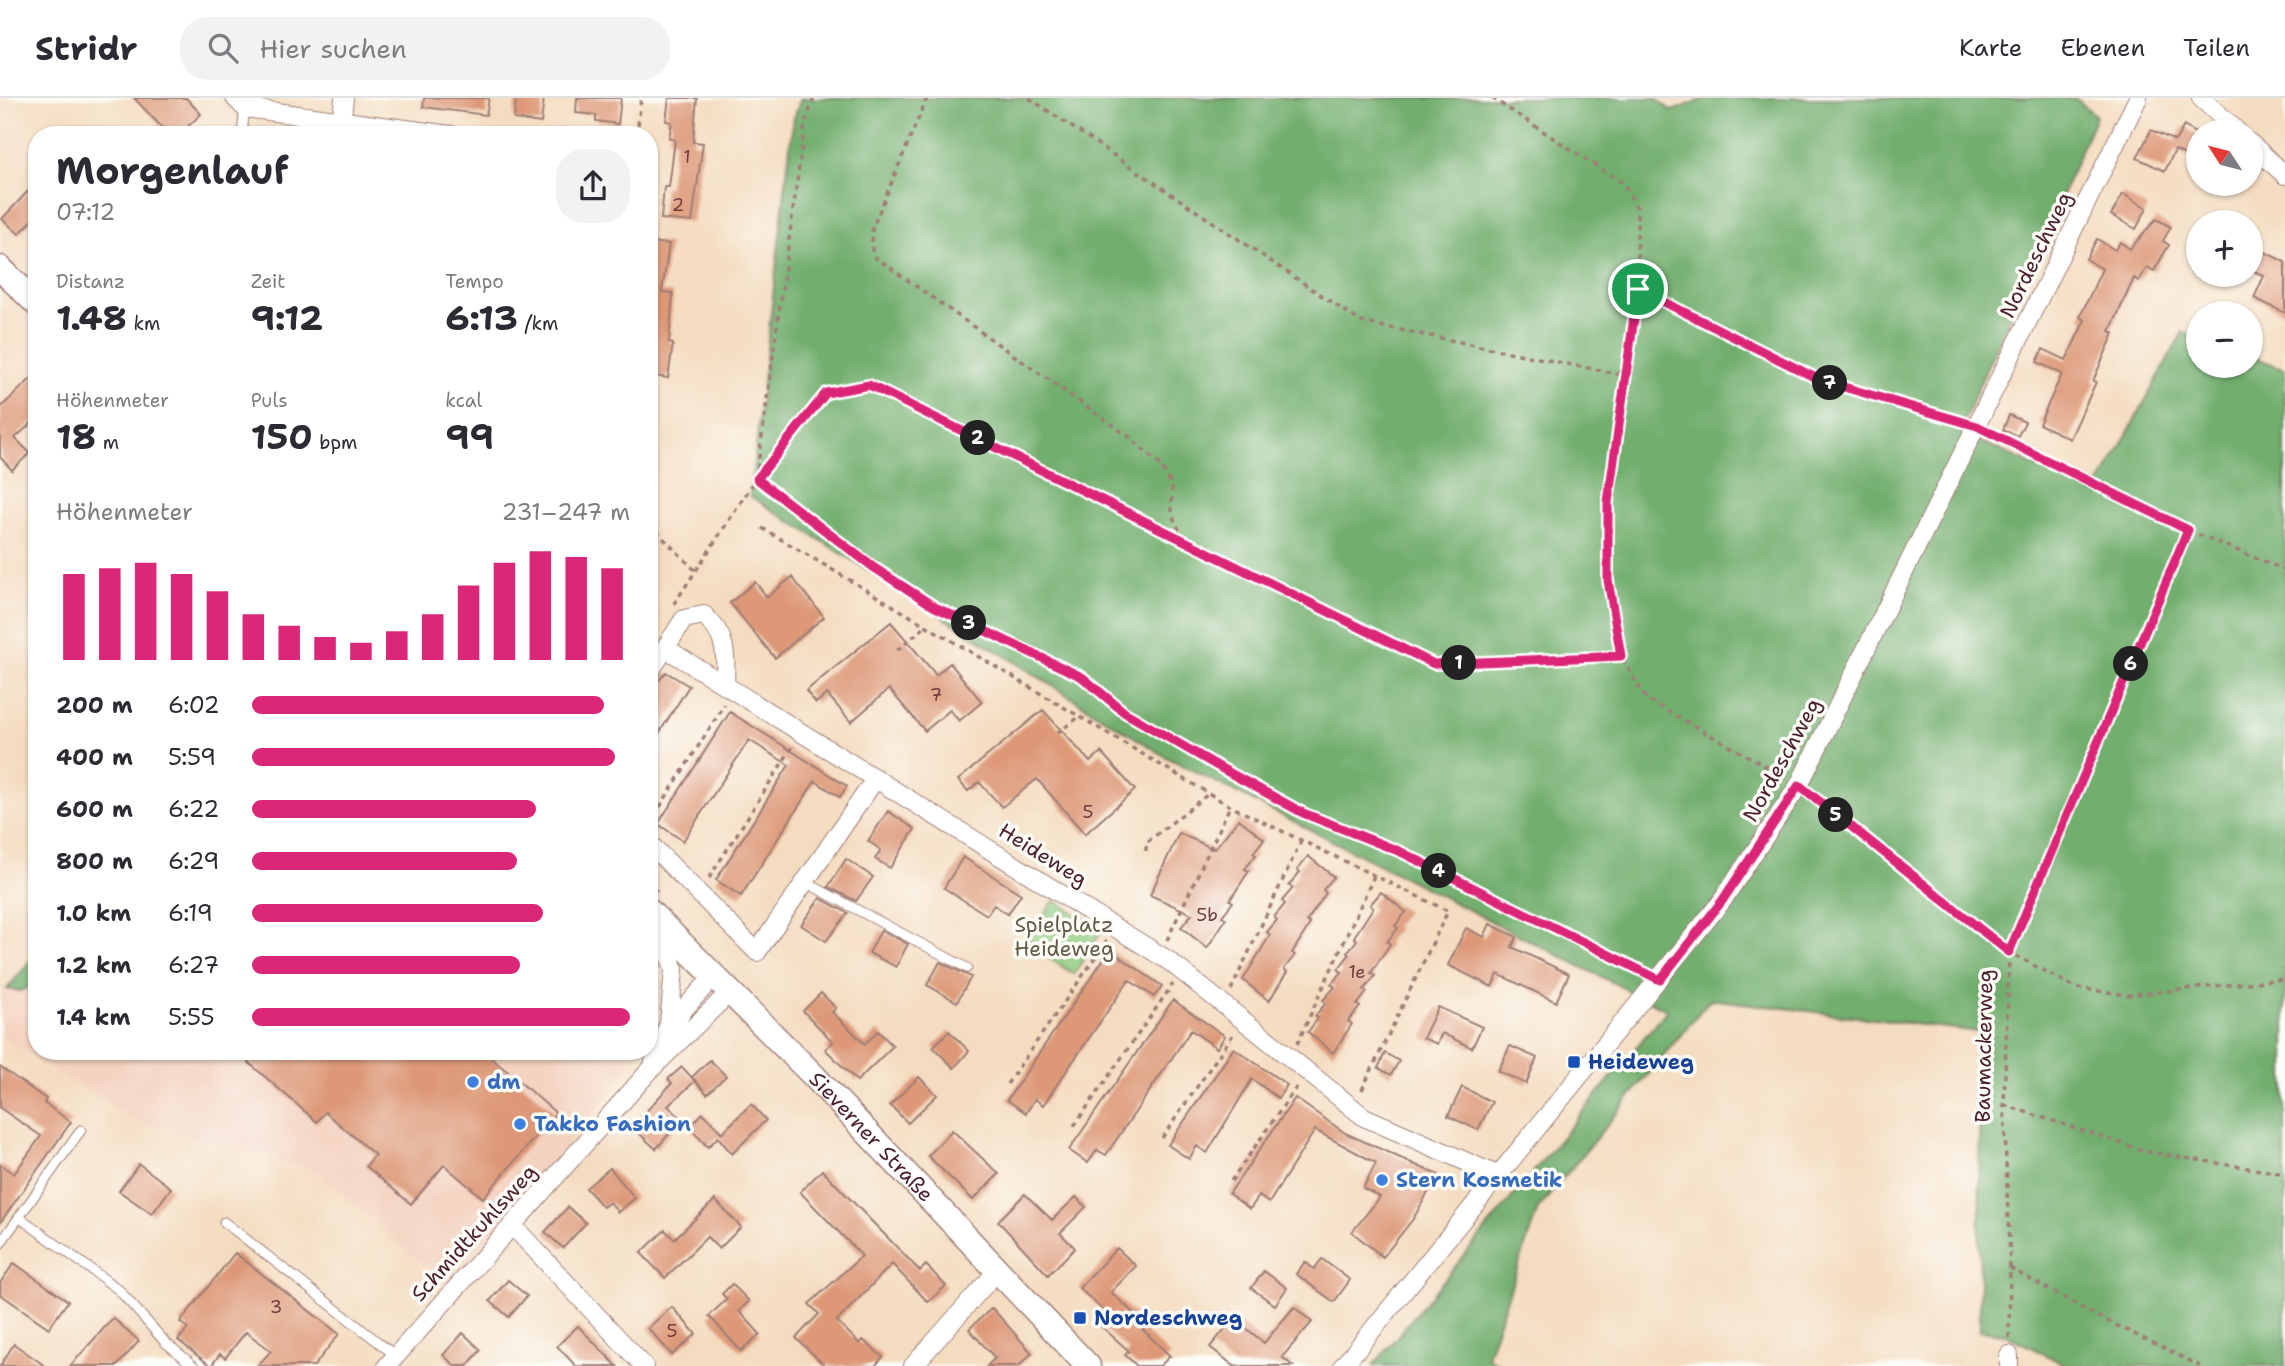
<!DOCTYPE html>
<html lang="de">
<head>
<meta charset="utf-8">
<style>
  body { margin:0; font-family:"Shantell Sans",sans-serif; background:#f2f2f3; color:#2b2b33; height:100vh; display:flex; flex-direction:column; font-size:26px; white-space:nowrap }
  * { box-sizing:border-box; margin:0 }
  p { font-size:23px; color:#7c7c81 }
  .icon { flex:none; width:38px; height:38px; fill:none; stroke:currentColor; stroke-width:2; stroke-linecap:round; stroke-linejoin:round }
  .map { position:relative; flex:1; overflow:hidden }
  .sheet { position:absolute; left:28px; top:28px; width:630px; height:934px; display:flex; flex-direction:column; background:#fff; border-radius:28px; box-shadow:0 2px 5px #0004 }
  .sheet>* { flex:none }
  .needle { width:46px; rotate:306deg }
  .fabs { position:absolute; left:2186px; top:21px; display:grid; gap:14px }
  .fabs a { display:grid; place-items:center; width:77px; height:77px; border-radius:50%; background:#fff; box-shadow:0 2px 5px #0004; font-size:35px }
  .pin { position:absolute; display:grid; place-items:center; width:60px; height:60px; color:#fff; margin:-30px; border:4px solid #fff; border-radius:50%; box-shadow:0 2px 7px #0007 }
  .km { position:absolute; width:35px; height:35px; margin:-18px; border-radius:50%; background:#222; color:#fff; font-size:19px; line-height:35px; text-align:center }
  .round { display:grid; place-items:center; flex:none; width:74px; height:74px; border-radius:28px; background:#f2f2f3 }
  .headline { display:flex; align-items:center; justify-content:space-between; height:119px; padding:0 28px }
  h1 { font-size:38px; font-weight:700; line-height:52px }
  .stats { display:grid; grid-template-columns:repeat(3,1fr); gap:10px; height:119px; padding:7px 28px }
  .stats div { display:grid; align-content:center }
  .stats b { font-size:35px; font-weight:700 }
  .stats small { font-size:19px; font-weight:400 }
  .stats p { font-size:19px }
  .chart { height:196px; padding:14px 28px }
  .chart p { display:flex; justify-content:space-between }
  .chart svg { width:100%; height:126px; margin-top:7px; stroke:#db2777; stroke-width:6 }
  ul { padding:0 28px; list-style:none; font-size:23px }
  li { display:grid; grid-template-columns:112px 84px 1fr; align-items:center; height:52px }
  li i { height:18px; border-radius:9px; background:#db2777 }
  header { display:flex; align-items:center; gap:42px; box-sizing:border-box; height:98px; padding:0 35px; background:#fff; border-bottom:2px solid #e1e1e2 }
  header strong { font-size:33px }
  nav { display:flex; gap:38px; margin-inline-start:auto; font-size:24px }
  .search { width:490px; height:63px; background:#f2f2f3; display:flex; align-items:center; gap:18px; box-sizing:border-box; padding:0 24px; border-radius:28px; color:#7c7c81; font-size:26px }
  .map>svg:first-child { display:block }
  .built { fill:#f4d3c1 }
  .green { fill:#8eca7f; stroke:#6c7455; stroke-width:2 }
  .forest { fill:#72ae6e; stroke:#5e664c; stroke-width:2 }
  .building { fill:#dd9877 }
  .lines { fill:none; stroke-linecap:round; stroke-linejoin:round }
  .lane-casing { stroke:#9f7e76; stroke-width:11 }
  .street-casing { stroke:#9f7e76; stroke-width:20 }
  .secondary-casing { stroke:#9f7e76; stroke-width:27 }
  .path { stroke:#9f7e76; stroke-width:3.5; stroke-dasharray:5 5; stroke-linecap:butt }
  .lane { stroke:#fff; stroke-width:9 }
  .street { stroke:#fff; stroke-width:18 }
  .secondary { stroke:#fff; stroke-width:24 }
  .route-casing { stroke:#fff; stroke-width:14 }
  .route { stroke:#db2777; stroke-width:9 }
  .transit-dot { fill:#1a4fb4; stroke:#fdfcf7; stroke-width:2.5 }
  .shop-dot { fill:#3f7fe0; stroke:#fdfcf7; stroke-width:2.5 }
  .labels { text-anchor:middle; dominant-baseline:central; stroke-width:7; stroke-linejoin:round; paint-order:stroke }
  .number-label { font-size:18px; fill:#6f3d3e }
  .street-label { font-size:21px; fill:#4a1f2b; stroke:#fdfcf7 }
  .park-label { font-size:21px; fill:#625b48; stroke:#fdfcf7 }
  .transit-label { font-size:21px; font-weight:bold; fill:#164399; stroke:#fdfcf7; text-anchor:start }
  .shop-label { font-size:21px; font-weight:bold; fill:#366cbe; stroke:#fdfcf7; text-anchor:start }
</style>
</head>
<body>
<header>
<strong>Stridr</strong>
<div class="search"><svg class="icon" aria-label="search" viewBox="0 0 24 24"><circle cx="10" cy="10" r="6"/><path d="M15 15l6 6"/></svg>Hier suchen</div>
<nav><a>Karte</a><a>Ebenen</a><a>Teilen</a></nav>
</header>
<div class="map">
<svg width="2285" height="1268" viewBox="0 0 2285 1268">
  <rect width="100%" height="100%" fill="#fdfcf7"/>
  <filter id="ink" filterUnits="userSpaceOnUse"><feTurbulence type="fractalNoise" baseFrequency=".0143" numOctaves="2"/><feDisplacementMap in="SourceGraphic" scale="14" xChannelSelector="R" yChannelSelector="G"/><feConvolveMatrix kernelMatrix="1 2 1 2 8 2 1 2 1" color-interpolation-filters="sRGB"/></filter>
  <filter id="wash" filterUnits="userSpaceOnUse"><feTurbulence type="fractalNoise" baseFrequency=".00686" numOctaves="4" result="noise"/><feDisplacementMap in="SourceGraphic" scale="28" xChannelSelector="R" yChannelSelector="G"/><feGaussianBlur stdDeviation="1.57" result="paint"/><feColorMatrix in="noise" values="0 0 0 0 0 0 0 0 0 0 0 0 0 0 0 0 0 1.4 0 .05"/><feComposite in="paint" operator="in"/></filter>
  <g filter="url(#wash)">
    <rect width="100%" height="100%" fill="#f4dcc0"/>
    <!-- built -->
    <path class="built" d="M37 855V954H638L605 1001 449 1189 316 1073 138 1024 0 937V900Z
      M649 859 656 867 661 894 655 925 649 935Z"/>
    <!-- green -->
    <path class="green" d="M1054 802 1102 833 1074 876 1026 845Z"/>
    <!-- forest -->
    <path class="forest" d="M801 0H1655L1672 13 1707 0H2075L2096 18 1959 334 2095 395 2183 234 2198 239V268H2250L2251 258 2285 271V1268H2068L2004 1236 1980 1233 1979 934 1710 901 1538 1111 1487 1258 1500 1268H1373L1667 912 1166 659 750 398 793 23Z
      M37 855V886L20 893 7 891Z"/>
    <g id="blocks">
      <!-- building -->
      <path class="building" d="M134 0H186L201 16 179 37H169Z
        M424 0H489L486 17 423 9Z
        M516 0H544L541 25 514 21Z
        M577 0H621L618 26 596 23V17L576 15Z
        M669 0H697L693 44 703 45 692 124 661 121 664 89H669L675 42 669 40 672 24 666 23Z
        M2184 28 2198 37V63L2175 52 2165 73 2137 60 2151 32 2175 43Z
        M30 91 37 97V118L19 136 2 121Z
        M2123 96 2147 110 2136 131 2111 117Z
        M2156 121 2171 129 2163 143 2169 147 2154 173 2147 169 2139 183 2134 180 2110 233 2114 235 2093 283 2096 284 2070 341 2039 326 2062 276 2037 264 2043 251 2066 262 2085 222 2080 219 2102 171 2086 161 2097 141 2115 152 2120 144 2130 151Z
        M649 144 669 146 662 194 673 195 669 245 673 246 668 280 649 277Z
        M2261 152 2285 164V215L2254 200 2264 178 2252 172Z
        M37 275V320L15 340 30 355 12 372 0 359V310Z
        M2009 317 2025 324 2018 338 2003 332Z
        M792 479 824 519 775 560 730 505 755 484 767 499Z
        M891 524 936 577 950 565 982 604 959 623 950 612 925 633 889 591 851 624 827 596 816 605 806 593Z
        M666 574 689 588 649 651V594Z
        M1043 612 1090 664 1101 654 1135 692 1085 736 1037 681 1002 709 979 684 968 693 958 682Z
        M730 614 847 688 840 699 815 683 741 798 716 782 789 667 749 642 683 743 658 726Z
        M888 713 915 731 890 770 875 761 881 752 868 743Z
        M1239 721 1264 741 1253 755 1256 757 1245 771 1249 773 1230 802 1233 804 1222 818 1226 821 1207 850 1181 829 1192 816 1150 797 1179 735 1214 751Z
        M1308 758 1334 779 1323 792 1326 795 1307 823 1310 826 1292 855 1295 857 1284 871 1287 874 1269 903 1243 882 1270 837 1267 834 1277 822 1274 819 1285 806 1282 803 1293 790 1289 787 1300 774 1297 772Z
        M963 759 1021 796 1008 816 994 807 987 817 944 790Z
        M846 761 873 779 856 803 828 789Z
        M1381 794 1406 814 1395 828 1398 830 1387 844 1390 846 1371 875 1375 878 1364 892 1367 894 1357 907 1360 909 1348 923 1352 926 1333 955 1308 934 1318 920 1315 918 1326 905 1323 902 1335 889 1331 886 1342 874 1338 871 1349 857 1347 855 1357 842 1354 839 1373 810 1370 807Z
        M820 800 848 815 826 843 801 827Z
        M1490 826 1517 839 1512 849 1569 876 1556 904 1498 876 1492 889 1448 867 1466 830 1484 839Z
        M881 832 908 846 896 869 869 855Z
        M1110 852 1162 888 1154 899 1129 882 1043 1007 1035 1001 1026 1015 1007 1002Z
        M940 864 971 879 957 904 927 887Z
        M821 895 836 910 832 914 865 946 878 933 893 948 857 983 825 951 833 944 803 913Z
        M1173 902 1225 938 1217 950 1191 932 1106 1057 1097 1052 1088 1065 1069 1052Z
        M1438 909 1482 929 1472 950 1442 935 1437 946 1423 940Z
        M949 933 969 953 954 970 933 949Z
        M1510 948 1537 960 1526 986 1498 973Z
        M1234 950 1287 987 1278 1000 1252 981 1207 1055 1197 1048 1189 1061 1168 1047Z
        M257 954H485L556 1015 483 1100 444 1067 411 1106 366 1068 375 1057 325 1014 317 1024 248 964Z
        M1385 955 1399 963 1391 977 1378 970Z
        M710 962 726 978 707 996 692 979Z
        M0 969 46 1001 44 1005 71 1024 0 1125V1066L14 1076 41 1038 0 1010Z
        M682 969 695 983 668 1008 682 1021 656 1051 632 1029 672 985 668 981Z
        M919 979 937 997 908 1025 890 1007Z
        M1462 989 1492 1004 1478 1032 1448 1018Z
        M1295 1000 1345 1035 1438 1077 1413 1121 1383 1159 1352 1134 1380 1099 1363 1090 1376 1065 1315 1032 1269 1105 1259 1098 1250 1111 1229 1096Z
        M751 1006 766 1022 732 1056 718 1039 708 1049 689 1029 703 1015 722 1035Z
        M952 1032 999 1076 973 1102 928 1058Z
        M139 1066 171 1090 152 1116 119 1093Z
        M610 1070 635 1100 618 1114 610 1104 603 1109 586 1090Z
        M822 1072 920 1173 926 1167 946 1188 928 1204 892 1166 837 1223 860 1246 863 1242 883 1259 875 1268H825L796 1240 819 1216 809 1206 862 1158 800 1094Z
        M1025 1096 1052 1122 1076 1099 1086 1109 1060 1135 1075 1150 1048 1177 998 1123Z
        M715 1102 741 1129 719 1151 707 1139 665 1180 641 1155 665 1132 674 1141Z
        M568 1109 586 1125 563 1150 545 1134Z
        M1117 1150 1136 1168 1111 1194 1140 1221 1136 1225 1170 1258 1160 1268H1137L1125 1257 1129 1253 1101 1228 1110 1219 1079 1190Z
        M235 1155 339 1236 314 1268H257L271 1253 246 1234 225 1260 220 1256 211 1268 178 1242 188 1230 180 1224Z
        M1322 1161 1350 1182 1334 1204 1296 1176 1305 1164 1314 1171Z
        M14 1165 68 1203 49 1230 0 1196V1185Z
        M1264 1173 1287 1190 1275 1207 1251 1190Z
        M508 1182 527 1198 509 1219 490 1203Z
        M732 1186 749 1203 739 1213 760 1236 741 1253 709 1218 727 1201 722 1196Z
        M672 1209 696 1236 672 1257 648 1230Z
        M1294 1209 1312 1224 1282 1259 1293 1268H1234L1210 1249 1234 1220 1264 1245Z
        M992 1210 1032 1255 1019 1268H987L995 1260 969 1231Z
        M113 1220 139 1243 117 1268H70Z
        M578 1228 617 1268H576L557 1248Z
        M463 1235 481 1252 467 1268H455L443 1257Z
        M14 1246 45 1268H0Z"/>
    </g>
  </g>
  <g filter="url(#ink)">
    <use href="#blocks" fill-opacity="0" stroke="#9f7e76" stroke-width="2"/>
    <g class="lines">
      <defs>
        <path id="lane" d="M242 37 245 7
          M805 784 967 870
          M19 1119 119 1192 165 1244 194 1268
          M224 1124 396 1258
          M0 1146 81 1032"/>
        <path id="street" d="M235 0 245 10 451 37
          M2201 0 2237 33
          M340 37 344 0
          M2250 45 2285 77
          M665 550 1169 863 1364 1019 1499 1078
          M649 575 684 521 704 517C728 539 726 557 725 587
          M649 745 757 854 876 680
          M672 929 685 910 714 878
          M654 963 669 925 674 872 659 825
          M512 1127 644 1268
          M2009 1257V1268
          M387 1268 652 970 730 894
          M913 1268 997 1173
          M1343 1268 1722 803 1799 687 2138 0"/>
        <g id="secondary">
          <path d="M0 170 37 206"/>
          <path id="s1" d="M649 813 812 976 1088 1268"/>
        </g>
      </defs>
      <!-- lane casing -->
      <use href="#lane" class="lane-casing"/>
      <!-- street casing -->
      <use href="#street" class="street-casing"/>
      <!-- secondary casing -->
      <use href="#secondary" class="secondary-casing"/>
      <!-- path -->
      <path class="path" d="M927 0 872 131V157L1128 338 1160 367 1172 388V417L1183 440 1219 462 1434 566 1621 558
        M1029 0 1361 224 1627 278
        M1492 0 1624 86 1637 110 1638 191 1608 404V482L1621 558 1646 601 1785 679
        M637 37 641 0
        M1638 191 1820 282 1962 323
        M1992 335 2187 432 2285 472
        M649 426 696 473
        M762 430 1230 708 1448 813 1360 996
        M1183 440 869 287 826 295 756 381 873 469 935 509 1082 579 1124 614 1221 670 1303 715 1401 754 1642 873
        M674 506 756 381 805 25 814 0
        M897 552 926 528
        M1057 635 1079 619
        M1811 697 2009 854 2076 890 2128 897 2285 881
        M649 726 725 606
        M1146 753V745L1208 696
        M709 780 793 648
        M649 784 657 793
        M1167 842 1230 708
        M1231 892 1301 743
        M649 907 653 899
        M1297 946 1374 778
        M1007 986 1107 843
        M2004 1007 2148 1054 2285 1076
        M1074 1028 1173 886
        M1162 1040 1234 935
        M1231 1083 1298 987
        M2010 1170 2093 1216 2200 1268
        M2009 1240 2010 1170 2004 1007 2009 854 2187 432"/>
      <!-- lane -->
      <use href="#lane" class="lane"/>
      <!-- street -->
      <use href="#street" class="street"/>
      <!-- secondary -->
      <use href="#secondary" class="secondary"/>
    </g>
  </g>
  <g class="lines" filter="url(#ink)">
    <defs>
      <path id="route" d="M1638 191 1820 282 1977 328 2188 432 2009 854 1799 687 1722 803 1660 882 1401 754 1303 715 1221 670 1124 614 1082 579 935 509 873 469 757 381 826 295 869 287 1434 566 1621 558 1608 482V404Z"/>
    </defs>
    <!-- route casing -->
    <use href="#route" class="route-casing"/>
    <!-- route -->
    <use href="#route" class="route"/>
  </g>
  <!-- markers -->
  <g class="transit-dot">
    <rect x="1567" y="957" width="14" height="14" rx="3.5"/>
    <rect x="1073" y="1213" width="14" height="14" rx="3.5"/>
  </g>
  <g class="shop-dot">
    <circle cx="473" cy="984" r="7"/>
    <circle cx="520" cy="1026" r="7"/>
    <circle cx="1382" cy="1082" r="7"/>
  </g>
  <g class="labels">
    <!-- number labels -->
    <g class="number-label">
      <text x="687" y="59">1</text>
      <text x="678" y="107">2</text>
      <text x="936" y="597">7</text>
      <text x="1088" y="714">5</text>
      <text x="1207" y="817">5b</text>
      <text x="1357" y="874">1e</text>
      <text x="276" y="1209">3</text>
      <text x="672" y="1233">5</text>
    </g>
    <!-- street labels -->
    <g class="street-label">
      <text transform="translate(2036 157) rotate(-64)">Nordeschweg</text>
      <text transform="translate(1782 662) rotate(-61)">Nordeschweg</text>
      <text transform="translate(1043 757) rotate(32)">Heideweg</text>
      <text transform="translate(1984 948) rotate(-89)">Baumackerweg</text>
      <text stroke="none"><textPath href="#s1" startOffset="317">Sieverner Straße</textPath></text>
      <text transform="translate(474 1135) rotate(-48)">Schmidtkuhlsweg</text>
    </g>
    <!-- park labels -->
    <g class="park-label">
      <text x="1064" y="827">Spielplatz<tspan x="1064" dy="24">Heideweg</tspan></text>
    </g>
    <!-- transit labels -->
    <g class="transit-label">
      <text x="1588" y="964">Heideweg</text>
      <text x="1094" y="1220">Nordeschweg</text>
    </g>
    <!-- shop labels -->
    <g class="shop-label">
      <text x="487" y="984">dm</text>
      <text x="534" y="1026">Takko Fashion</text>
      <text x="1396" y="1082">Stern Kosmetik</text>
    </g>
  </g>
</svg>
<div class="fabs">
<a><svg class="needle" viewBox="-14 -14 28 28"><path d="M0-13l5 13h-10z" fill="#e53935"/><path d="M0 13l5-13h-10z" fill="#7c7c81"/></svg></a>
<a>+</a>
<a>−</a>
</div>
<div class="pin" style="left:1638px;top:191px;background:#1e9e55"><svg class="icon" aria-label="arrive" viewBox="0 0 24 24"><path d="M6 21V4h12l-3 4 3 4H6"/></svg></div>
<b class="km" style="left:1459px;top:565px">1</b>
<b class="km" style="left:978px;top:340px">2</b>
<b class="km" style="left:969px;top:525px">3</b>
<b class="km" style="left:1439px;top:773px">4</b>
<b class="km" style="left:1836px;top:717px">5</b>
<b class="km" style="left:2131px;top:566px">6</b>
<b class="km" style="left:1830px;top:285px">7</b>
<section class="sheet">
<div class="headline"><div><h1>Morgenlauf</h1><p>07:12</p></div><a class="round"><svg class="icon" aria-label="share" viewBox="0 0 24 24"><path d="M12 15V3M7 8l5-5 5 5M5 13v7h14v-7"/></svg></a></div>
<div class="stats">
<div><p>Distanz</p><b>1.48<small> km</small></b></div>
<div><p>Zeit</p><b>9:12</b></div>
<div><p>Tempo</p><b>6:13<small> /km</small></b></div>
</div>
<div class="stats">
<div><p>Höhenmeter</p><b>18<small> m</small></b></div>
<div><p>Puls</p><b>150<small> bpm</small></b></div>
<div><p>kcal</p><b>99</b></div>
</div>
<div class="chart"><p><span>Höhenmeter</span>231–247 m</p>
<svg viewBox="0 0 160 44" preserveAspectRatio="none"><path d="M5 44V14M15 44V12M25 44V10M35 44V14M45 44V20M55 44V28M65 44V32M75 44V36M85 44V38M95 44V34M105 44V28M115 44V18M125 44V10M135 44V6M145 44V8M155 44V12"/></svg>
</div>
<ul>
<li><b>200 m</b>6:02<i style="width:93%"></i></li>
<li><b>400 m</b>5:59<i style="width:96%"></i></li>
<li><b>600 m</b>6:22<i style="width:75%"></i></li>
<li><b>800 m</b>6:29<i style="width:70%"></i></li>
<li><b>1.0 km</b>6:19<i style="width:77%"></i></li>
<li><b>1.2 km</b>6:27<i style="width:71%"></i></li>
<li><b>1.4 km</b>5:55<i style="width:100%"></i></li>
</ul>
</section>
</div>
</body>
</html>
